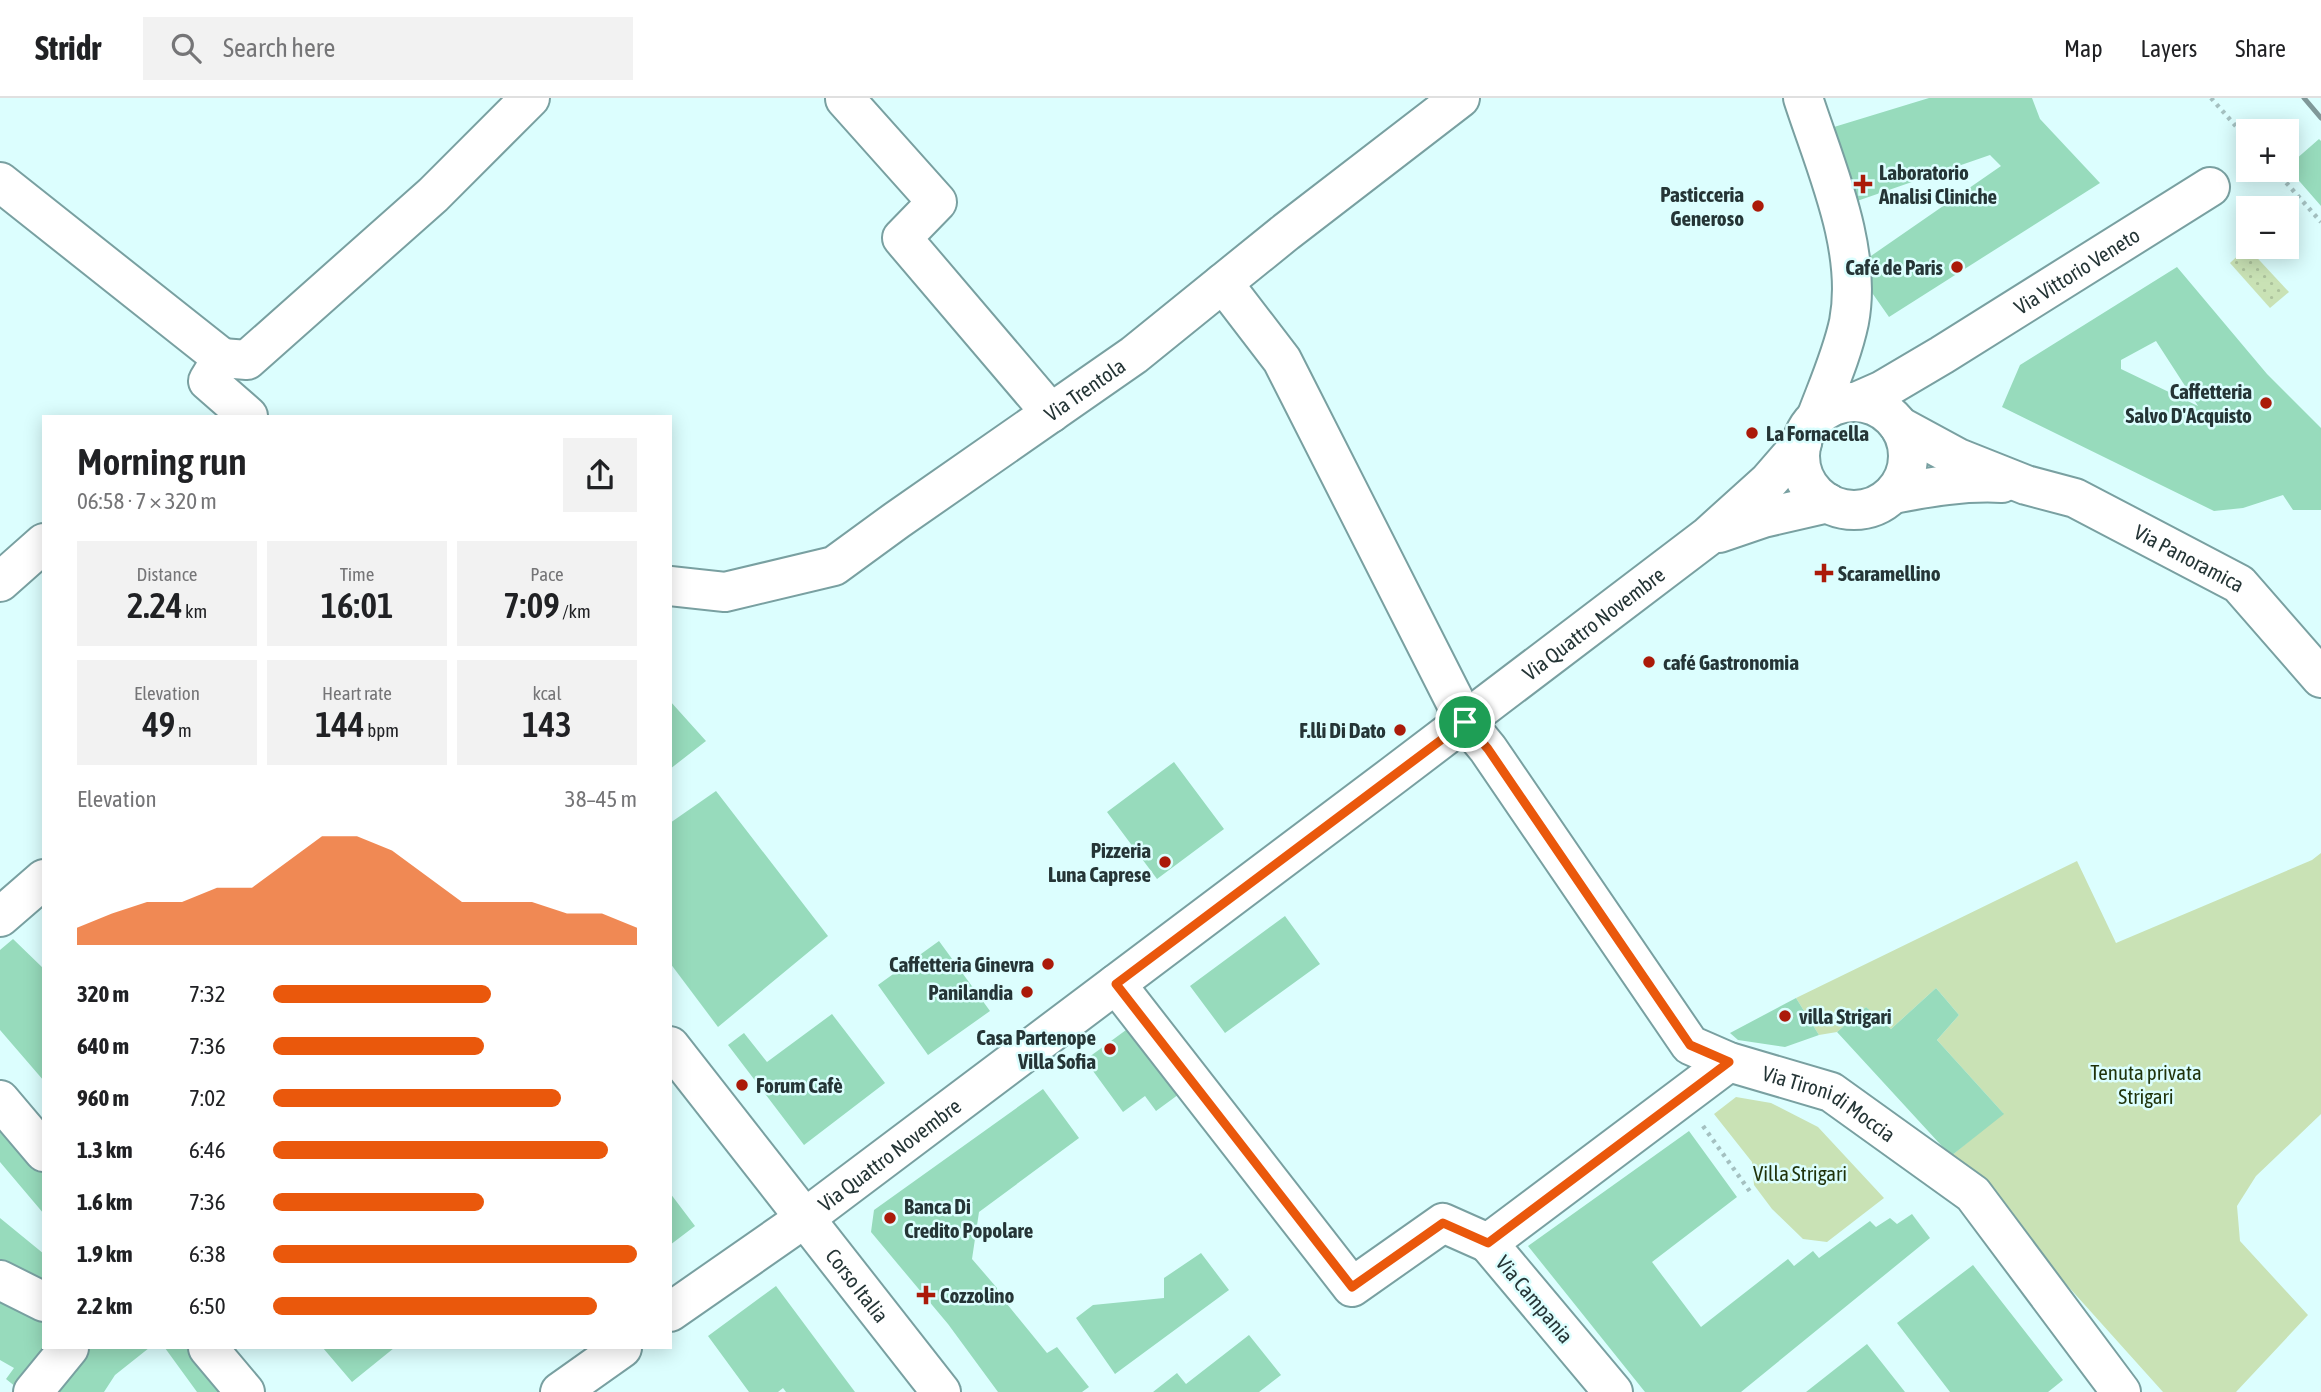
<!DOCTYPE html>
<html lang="en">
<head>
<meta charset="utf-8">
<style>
  body { margin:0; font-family:"Asap Condensed",sans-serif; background:#f2f2f2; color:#202124; height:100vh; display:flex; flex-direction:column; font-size:26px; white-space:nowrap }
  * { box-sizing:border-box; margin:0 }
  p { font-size:23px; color:#757577 }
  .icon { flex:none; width:38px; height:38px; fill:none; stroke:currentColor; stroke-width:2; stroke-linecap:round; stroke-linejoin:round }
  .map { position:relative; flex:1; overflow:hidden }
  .details { position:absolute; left:42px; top:317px; width:630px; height:934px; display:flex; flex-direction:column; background:#fff; border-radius:0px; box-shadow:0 4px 18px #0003 }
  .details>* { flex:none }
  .buttons { position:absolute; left:2236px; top:21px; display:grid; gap:14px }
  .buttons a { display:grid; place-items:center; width:63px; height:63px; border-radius:0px; background:#fff; box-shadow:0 4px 18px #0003; font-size:35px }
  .pin { position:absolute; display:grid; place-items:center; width:60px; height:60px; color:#fff; margin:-30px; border:4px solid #fff; border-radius:50%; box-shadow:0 2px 7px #0007 }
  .round { display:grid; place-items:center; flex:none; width:74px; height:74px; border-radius:0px; background:#f2f2f2 }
  .head { display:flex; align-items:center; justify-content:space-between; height:119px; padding:0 35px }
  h1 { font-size:38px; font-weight:600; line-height:52px }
  .stats { display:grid; grid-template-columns:repeat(3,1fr); gap:10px; height:119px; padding:7px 35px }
  .stats div { display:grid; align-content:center; border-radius:0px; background:#f2f2f2; text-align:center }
  .stats b { font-size:35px; font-weight:600 }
  .stats small { font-size:19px; font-weight:400 }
  .stats p { font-size:19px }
  .chart { height:196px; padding:14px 35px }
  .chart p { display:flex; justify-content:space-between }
  .chart svg { width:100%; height:126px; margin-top:7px; fill:#ea580c; opacity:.7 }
  ul { padding:0 35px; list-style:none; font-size:23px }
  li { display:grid; grid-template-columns:112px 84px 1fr; align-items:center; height:52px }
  li i { height:18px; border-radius:9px; background:#ea580c }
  header { display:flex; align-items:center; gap:42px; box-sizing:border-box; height:98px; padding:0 35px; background:#fff; border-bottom:2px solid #e0e0e0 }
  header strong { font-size:33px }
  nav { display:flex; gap:38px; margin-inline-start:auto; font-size:24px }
  .search { width:490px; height:63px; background:#f2f2f2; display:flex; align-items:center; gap:18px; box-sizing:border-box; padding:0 24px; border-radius:0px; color:#757577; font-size:26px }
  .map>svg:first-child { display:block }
  .grass { fill:url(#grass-dots) }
  .park { fill:#c9e2b5 }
  .building { fill:#97dbbc; fill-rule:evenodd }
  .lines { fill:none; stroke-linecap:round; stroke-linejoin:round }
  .street-casing { stroke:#79a0a1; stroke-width:42 }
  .secondary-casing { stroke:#79a0a1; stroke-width:42 }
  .path { stroke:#a4c0c0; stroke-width:4.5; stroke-dasharray:3.5 5; stroke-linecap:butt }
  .street { stroke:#fff; stroke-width:38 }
  .secondary { stroke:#fff; stroke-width:38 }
  .rail { stroke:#7f9899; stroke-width:5 }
  .route-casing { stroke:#fff; stroke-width:14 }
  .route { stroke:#ea580c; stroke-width:9 }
  .poi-dot { fill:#ab1a09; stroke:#dcfefe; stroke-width:2.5 }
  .labels { text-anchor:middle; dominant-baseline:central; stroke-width:5; stroke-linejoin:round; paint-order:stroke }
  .poi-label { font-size:21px; font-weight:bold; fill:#253536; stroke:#dcfefe; text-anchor:start }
  .street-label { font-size:21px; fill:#253536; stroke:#dcfefe }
  .park-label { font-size:21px; fill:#1f320a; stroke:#dcfefe }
</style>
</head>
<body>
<header>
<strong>Stridr</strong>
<div class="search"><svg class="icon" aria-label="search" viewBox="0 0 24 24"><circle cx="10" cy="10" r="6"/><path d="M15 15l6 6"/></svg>Search here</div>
<nav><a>Map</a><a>Layers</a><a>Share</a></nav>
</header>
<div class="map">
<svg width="2321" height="1294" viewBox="0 0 2321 1294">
  <defs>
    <pattern id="grass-dots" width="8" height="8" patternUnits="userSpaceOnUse" patternTransform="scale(1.75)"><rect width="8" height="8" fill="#c9e2b5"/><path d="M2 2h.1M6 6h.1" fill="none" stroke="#acc29c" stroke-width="1.8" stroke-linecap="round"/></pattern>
  </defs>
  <rect width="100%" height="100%" fill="#dcfefe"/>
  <!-- grass -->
  <path class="grass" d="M2247 149 2289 194 2270 210 2230 165Z"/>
  <!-- park -->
  <path class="park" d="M2321 755V1016L2256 1078 2237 1108 2240 1143 2308 1217 2236 1294H2163L1951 1058 2003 1015 1937 942 1959 917 1936 890 1891 931 1866 909 1837 934 1819 937 1796 900 2077 763 2116 845 2312 762Z
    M1736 999 1771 1005 1818 1029 1884 1100 1827 1144 1803 1141 1772 1111 1754 1087 1752 1064 1714 1016Z"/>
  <!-- building -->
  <path class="building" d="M1929 0H2032L2040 21 2100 85 1889 219 1868 189V160L2001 68 1990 57 1857 103 1834 29Z
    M2319 41 2321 43V108L2287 69Z
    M2177 169 2267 276 2321 330V412H2293L2283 397 2243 410 2214 413 2002 309 2020 267ZM2156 243 2198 308 2121 271V262Z
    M670 603 706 643 670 671Z
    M1174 664 1224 731 1157 781 1107 714Z
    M716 693 828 838 718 929 670 865V725Z
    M1285 818 1320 866 1225 935 1190 888Z
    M13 841 44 871V983L0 932V852Z
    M939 843 990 913 928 957 878 887Z
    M1936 890 1959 917 1937 942 2004 1016 1951 1058 1837 934 1866 909 1891 931Z
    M1796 900 1819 937 1785 949 1738 942 1730 935Z
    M832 916 885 985 804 1047 728 947 744 935 767 964Z
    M1137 924 1186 991 1156 1013 1145 998 1123 1014 1085 962Z
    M1043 991 1079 1040 979 1114 972 1161 997 1190V1205L1007 1206 1047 1255 1057 1249 1089 1289 1082 1294H998L948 1226 871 1134 874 1112Z
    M0 1022 44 1071V1116L0 1064Z
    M1689 1033 1737 1099 1652 1164 1701 1229 1788 1161 1794 1168 1813 1153 1819 1160 1870 1123 1876 1129 1890 1120 1897 1126 1912 1116 1930 1140 1741 1294H1645L1528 1148Z
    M670 1095 695 1128 670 1147Z
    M0 1120 44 1156V1191L0 1173Z
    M1201 1155 1229 1192 1115 1276 1076 1220 1093 1207 1164 1200V1180Z
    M1973 1167 2063 1282 2048 1294H1950L1897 1225Z
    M776 1188 840 1274 855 1294H786L783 1290 778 1294H749L708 1238Z
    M0 1198 44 1217V1250H52L21 1293 6 1281 14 1270 0 1262Z
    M1249 1237 1281 1277 1259 1294H1153L1177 1275 1186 1286Z
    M1867 1246 1905 1294H1806Z
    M81 1250H149L115 1277 104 1294H43Z
    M165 1250H190L229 1294H197Z
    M323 1250H394L352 1284Z"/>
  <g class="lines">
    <defs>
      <g id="street">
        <path d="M1803 0C1825 68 1863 151 1849 224 1842 257 1828 288 1816 320"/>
        <path d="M845 1 937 104 902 140 1051 315"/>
        <path d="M0 84 222 260 208 283 248 318"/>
        <path id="s1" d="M1223 185 1282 262 1465 623 1488 651 1690 947 1729 964 1831 994 1973 1096 2121 1294"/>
        <path d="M222 260 247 262 433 97 530 0"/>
        <path id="s2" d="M1856 304 1881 293 1942 257 2210 89"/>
        <path d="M0 484 44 445"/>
        <path id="s3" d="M670 488 725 494 834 468 897 422 1134 257 1286 134 1460 0"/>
        <path d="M0 819 44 781"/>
        <path d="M1116 886 1352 1189 1443 1125 1488 1145"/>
        <path id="s4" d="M670 948 941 1294"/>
        <path d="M0 1002 44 1054"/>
        <path d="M0 1182 44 1204"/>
        <path d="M208 1250 245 1294"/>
        <path d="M33 1294 69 1250"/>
        <path d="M1613 1294 1488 1145 1729 964"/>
      </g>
      <g id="secondary">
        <circle cx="1854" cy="358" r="54"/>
        <path id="s5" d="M1899 328 1958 360 2026 387 2075 400 2239 486 2321 580"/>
        <path d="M1893 396C1929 389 1965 383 2002 385"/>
        <path d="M1719 435 1763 420 1828 405"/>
        <path id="s6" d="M670 1214 805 1120 1395 676 1707 439 1769 383 1802 345"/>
        <path d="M560 1294 622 1250"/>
      </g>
    </defs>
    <!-- street casing -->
    <use href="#street" class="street-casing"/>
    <!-- secondary casing -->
    <use href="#secondary" class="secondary-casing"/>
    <!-- path -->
    <path class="path" d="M2211 0 2249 43
      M2275 72 2321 124
      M1703 1028 1751 1095"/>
    <!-- street -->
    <use href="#street" class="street"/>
    <!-- secondary -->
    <use href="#secondary" class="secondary"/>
    <!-- rail -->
    <path class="rail" d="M2304 0 2321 20"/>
  </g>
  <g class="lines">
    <defs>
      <path id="route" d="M1465 624 1488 651 1690 947 1729 964 1488 1145 1443 1125 1352 1189 1116 886Z"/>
    </defs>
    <!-- route casing -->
    <use href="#route" class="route-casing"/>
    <!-- route -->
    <use href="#route" class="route"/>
  </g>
  <!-- markers -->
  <g class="poi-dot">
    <path d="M1859.5 75.5h7v7h7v7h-7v7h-7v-7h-7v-7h7z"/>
    <circle cx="1758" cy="108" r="7"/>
    <circle cx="1957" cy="169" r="7"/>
    <circle cx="2266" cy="305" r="7"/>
    <circle cx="1752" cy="335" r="7"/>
    <path d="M1820.5 464.5h7v7h7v7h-7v7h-7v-7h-7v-7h7z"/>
    <circle cx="1649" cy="564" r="7"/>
    <circle cx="1400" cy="632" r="7"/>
    <circle cx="1165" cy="764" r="7"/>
    <circle cx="1048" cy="866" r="7"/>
    <circle cx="1027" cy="894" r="7"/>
    <circle cx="1785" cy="918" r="7"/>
    <circle cx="1110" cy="951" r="7"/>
    <circle cx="742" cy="987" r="7"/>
    <circle cx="890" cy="1120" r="7"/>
    <path d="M922.5 1186.5h7v7h7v7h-7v7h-7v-7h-7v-7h7z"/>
  </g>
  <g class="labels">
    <!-- poi labels -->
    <g class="poi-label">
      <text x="1879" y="74">Laboratorio<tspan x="1879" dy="24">Analisi Cliniche</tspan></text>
      <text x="1744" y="96" text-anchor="end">Pasticceria<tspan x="1744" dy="24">Generoso</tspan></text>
      <text x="1943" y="169" text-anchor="end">Café de Paris</text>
      <text x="2252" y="293" text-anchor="end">Caffetteria<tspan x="2252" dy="24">Salvo D'Acquisto</tspan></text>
      <text x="1766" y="335">La Fornacella</text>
      <text x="1838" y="475">Scaramellino</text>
      <text x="1663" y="564">café Gastronomia</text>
      <text x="1386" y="632" text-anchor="end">F.lli Di Dato</text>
      <text x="1151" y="752" text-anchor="end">Pizzeria<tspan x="1151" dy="24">Luna Caprese</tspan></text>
      <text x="1034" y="866" text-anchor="end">Caffetteria Ginevra</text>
      <text x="1013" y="894" text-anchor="end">Panilandia</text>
      <text x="1799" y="918">villa Strigari</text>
      <text x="1096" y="939" text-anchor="end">Casa Partenope<tspan x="1096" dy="24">Villa Sofia</tspan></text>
      <text x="756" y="987">Forum Cafè</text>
      <text x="904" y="1108">Banca Di<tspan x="904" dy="24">Credito Popolare</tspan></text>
      <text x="940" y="1197">Cozzolino</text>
    </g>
    <!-- street labels -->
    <g class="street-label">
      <text stroke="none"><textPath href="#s2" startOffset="257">Via Vittorio Veneto</textPath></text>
      <text stroke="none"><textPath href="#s3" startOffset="474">Via Trentola</textPath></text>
      <text stroke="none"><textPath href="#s5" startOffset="320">Via Panoramica</textPath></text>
      <text stroke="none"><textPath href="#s6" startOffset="1152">Via Quattro Novembre</textPath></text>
      <text stroke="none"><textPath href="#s1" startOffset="1048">Via Tironi di Moccia</textPath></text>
      <text stroke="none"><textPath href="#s6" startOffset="270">Via Quattro Novembre</textPath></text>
      <text stroke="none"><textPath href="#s4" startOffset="304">Corso Italia</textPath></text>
      <text transform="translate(1535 1201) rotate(50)">Via Campania</text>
    </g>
    <!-- park labels -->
    <g class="park-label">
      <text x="2146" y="974">Tenuta privata<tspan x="2146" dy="24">Strigari</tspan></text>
      <text x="1800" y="1075">Villa Strigari</text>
    </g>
  </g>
</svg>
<div class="buttons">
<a>+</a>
<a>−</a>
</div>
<div class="pin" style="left:1465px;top:624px;background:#1e9e55"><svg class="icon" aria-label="arrive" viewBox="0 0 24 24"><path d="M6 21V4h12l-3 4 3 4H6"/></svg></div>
<section class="details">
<div class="head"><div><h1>Morning run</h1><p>06:58 · 7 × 320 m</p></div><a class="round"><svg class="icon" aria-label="share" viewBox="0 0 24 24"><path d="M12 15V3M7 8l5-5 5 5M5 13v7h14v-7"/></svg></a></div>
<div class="stats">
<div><p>Distance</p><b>2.24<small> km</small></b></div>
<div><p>Time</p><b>16:01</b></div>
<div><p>Pace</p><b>7:09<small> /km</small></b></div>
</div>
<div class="stats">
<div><p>Elevation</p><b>49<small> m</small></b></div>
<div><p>Heart rate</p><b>144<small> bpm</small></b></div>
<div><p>kcal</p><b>143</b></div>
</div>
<div class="chart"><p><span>Elevation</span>38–45 m</p>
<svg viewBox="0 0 160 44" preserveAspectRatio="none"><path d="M0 44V38L10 33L20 29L30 29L40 24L50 24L60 15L70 6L80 6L90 11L100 20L110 29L120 29L130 29L140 33L150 33L160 38V44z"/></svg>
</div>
<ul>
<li><b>320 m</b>7:32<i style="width:60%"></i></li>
<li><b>640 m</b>7:36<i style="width:58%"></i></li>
<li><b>960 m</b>7:02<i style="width:79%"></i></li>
<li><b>1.3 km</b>6:46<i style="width:92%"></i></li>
<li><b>1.6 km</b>7:36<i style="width:58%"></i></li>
<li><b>1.9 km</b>6:38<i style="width:100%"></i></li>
<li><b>2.2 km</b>6:50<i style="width:89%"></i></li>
</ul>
</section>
</div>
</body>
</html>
